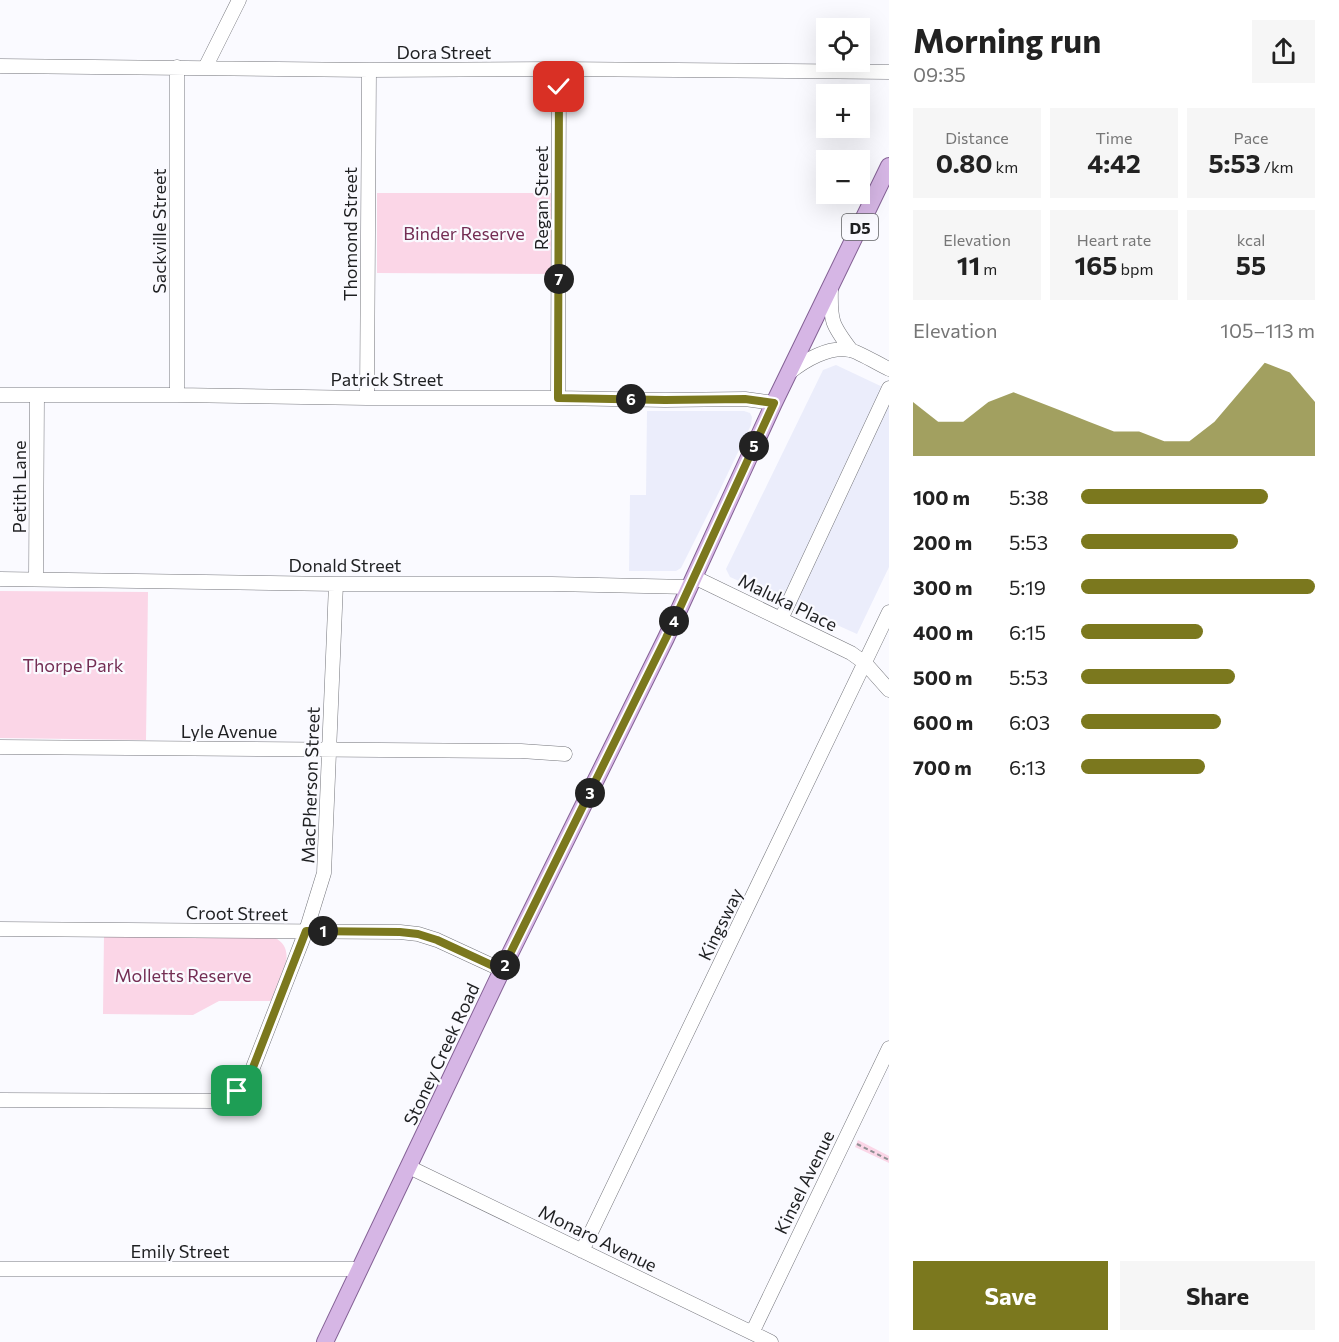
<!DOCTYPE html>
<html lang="en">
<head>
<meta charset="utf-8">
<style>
  body { margin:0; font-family:Commissioner,sans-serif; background:#f6f6f6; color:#222; height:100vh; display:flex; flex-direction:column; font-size:22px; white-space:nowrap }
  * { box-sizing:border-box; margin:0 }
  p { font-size:20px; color:#767676 }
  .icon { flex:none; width:33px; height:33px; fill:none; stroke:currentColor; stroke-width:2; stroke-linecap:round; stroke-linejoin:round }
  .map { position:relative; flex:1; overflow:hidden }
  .sheet { display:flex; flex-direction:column; background:#fff; width:450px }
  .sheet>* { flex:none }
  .buttons { position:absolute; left:816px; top:18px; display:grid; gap:12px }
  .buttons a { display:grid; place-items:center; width:54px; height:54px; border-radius:0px; background:#fff; box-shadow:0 6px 24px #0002; font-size:30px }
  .pin { position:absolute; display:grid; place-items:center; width:51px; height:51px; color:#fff; margin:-26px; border-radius:12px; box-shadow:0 3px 9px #0006 }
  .km { position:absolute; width:30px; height:30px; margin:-15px; border-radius:50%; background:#222; color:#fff; font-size:16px; line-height:30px; text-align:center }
  .round { display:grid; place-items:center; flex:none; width:63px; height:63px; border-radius:0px; background:#f6f6f6 }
  .headline { display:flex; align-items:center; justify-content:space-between; height:102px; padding:0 24px }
  h1 { font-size:33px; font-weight:700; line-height:45px }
  .metrics { display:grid; grid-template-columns:repeat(3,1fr); gap:9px; height:102px; padding:6px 24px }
  .metrics div { display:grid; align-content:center; border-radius:0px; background:#f6f6f6; text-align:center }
  .metrics b { font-size:26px; font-weight:700 }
  .metrics small { font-size:16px; font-weight:400 }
  .metrics p { font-size:16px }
  .chart { height:168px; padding:12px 24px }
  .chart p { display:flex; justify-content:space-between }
  .chart svg { width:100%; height:108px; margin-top:6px; fill:#7b781e; opacity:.7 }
  .cta { display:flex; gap:12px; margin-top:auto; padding:12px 24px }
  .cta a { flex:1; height:69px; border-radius:0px; background:#7b781e; color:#fff; font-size:24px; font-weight:700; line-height:69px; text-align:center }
  .cta a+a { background:#f6f6f6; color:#222 }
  ul { padding:0 24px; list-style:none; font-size:20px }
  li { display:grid; grid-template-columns:96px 72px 1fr; align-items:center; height:45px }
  li i { height:15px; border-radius:8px; background:#7b781e }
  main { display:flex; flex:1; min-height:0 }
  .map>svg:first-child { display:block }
  .built { fill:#ebedfb }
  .green { fill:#fbd6e7 }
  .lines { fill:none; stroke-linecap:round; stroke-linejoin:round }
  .minor-casing { stroke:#75767c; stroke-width:15 }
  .major-casing { stroke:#846195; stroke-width:18 }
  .path { stroke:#8f9093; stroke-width:2; stroke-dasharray:4.5 3; stroke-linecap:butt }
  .minor { stroke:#fff; stroke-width:14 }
  .major { stroke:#d6b6e5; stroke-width:16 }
  .route-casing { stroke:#fff; stroke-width:12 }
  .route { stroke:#7b781e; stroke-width:8 }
  .labels { text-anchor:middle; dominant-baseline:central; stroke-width:4.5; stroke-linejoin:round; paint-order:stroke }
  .shield { fill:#fafaff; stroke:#606164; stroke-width:1.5 }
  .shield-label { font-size:16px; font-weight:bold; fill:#1e1f21 }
  .street-label { font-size:18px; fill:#1e1f21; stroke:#fafaff }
  .park-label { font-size:18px; fill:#742e54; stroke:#fafaff }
</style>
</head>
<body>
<main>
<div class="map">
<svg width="889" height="1342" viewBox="0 0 889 1342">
  <rect width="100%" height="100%" fill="#fafaff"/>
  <!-- built -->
  <path class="built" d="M836 365 889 390V567L857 634 730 577 726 569 823 370Z
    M647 411H744L750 413 752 417 751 425 716 498 681 568 676 571H629L630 495H646Z"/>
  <!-- green -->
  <path class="green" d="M377 193H551V274L377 273Z
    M0 591 148 592 146 740 0 738Z
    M104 934 274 937C285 943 288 951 286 962L271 1001H219L193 1015 103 1014Z
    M858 1140 889 1156V1163L855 1147Z"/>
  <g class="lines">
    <defs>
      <path id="minor" d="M0 66 369 70 559 69 889 72
        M205 68 239 0
        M831 289C830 321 832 325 851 350
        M789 373C805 360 829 346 850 350 859 352 880 365 889 369
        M0 395H177L367 398H558L665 400 745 399 774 403
        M177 395V67
        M367 398 369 70
        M558 398 559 69
        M694 577 851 653 865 663 889 690
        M0 579 336 584H552L690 587
        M36 579 37 395
        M781 619 889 388
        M0 747 521 751 565 754
        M0 929 400 932 418 934 437 940 502 970
        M0 1100 214 1101C232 1096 243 1087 252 1070L306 931 324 873 336 584
        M409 1167 771 1342
        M582 1251 889 612
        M0 1269H360
        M752 1333 889 1048"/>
      <path id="major" d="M325 1342 502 970 666 638 774 403 889 166"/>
    </defs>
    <!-- minor casing -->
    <use href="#minor" class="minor-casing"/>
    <!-- major casing -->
    <use href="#major" class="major-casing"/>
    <!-- path -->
    <path class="path" d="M857 1144 889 1160"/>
    <!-- minor -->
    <use href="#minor" class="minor"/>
    <!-- major -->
    <use href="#major" class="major"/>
  </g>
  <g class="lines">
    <defs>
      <path id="route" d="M237 1091 246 1082 252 1070 306 931 400 932 418 934 437 940 502 970 666 638 774 403 745 399 665 400 558 398 559 87"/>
    </defs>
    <!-- route casing -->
    <use href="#route" class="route-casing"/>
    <!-- route -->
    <use href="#route" class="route"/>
  </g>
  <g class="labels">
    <!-- shield labels -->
    <rect class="shield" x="842" y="214" width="36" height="26" rx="4.5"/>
    <g class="shield-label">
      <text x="860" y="227">D5</text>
    </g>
    <!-- street labels -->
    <g class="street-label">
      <text x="444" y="52">Dora Street</text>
      <text transform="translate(541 198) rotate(-90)">Regan Street</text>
      <text transform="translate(159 231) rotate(-90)">Sackville Street</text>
      <text transform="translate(350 234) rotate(-90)">Thomond Street</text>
      <text x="387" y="379">Patrick Street</text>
      <text transform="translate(19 487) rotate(-90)">Petith Lane</text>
      <text x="345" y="565">Donald Street</text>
      <text transform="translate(788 602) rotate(26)">Maluka Place</text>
      <text x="229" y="731">Lyle Avenue</text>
      <text transform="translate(310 785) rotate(-88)">MacPherson Street</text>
      <text transform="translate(237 913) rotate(1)">Croot Street</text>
      <text transform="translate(720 924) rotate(-64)">Kingsway</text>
      <text transform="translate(441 1054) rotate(-65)">Stoney Creek Road</text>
      <text transform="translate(804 1182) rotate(-64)">Kinsel Avenue</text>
      <text transform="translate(598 1238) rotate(26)">Monaro Avenue</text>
      <text x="180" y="1251">Emily Street</text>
    </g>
    <!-- park labels -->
    <g class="park-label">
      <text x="464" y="233">Binder Reserve</text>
      <text x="73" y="665">Thorpe Park</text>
      <text x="183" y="975">Molletts Reserve</text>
    </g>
  </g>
</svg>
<div class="buttons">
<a><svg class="icon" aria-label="locate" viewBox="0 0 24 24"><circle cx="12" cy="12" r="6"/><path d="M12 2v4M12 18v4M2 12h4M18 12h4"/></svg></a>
<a>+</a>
<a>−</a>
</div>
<div class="pin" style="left:237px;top:1091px;background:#1e9e55"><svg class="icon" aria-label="arrive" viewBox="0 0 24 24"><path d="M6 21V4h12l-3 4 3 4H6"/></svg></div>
<div class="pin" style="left:559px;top:87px;background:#d93025"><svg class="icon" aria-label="check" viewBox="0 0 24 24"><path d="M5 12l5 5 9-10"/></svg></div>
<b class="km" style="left:323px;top:931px">1</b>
<b class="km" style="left:505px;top:965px">2</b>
<b class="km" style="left:590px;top:793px">3</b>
<b class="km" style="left:674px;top:621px">4</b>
<b class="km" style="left:754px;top:446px">5</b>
<b class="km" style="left:631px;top:399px">6</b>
<b class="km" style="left:559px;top:279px">7</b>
</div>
<section class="sheet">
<div class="headline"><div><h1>Morning run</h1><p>09:35</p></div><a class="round"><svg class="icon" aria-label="share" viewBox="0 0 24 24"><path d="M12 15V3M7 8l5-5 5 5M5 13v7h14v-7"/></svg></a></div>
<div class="metrics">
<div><p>Distance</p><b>0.80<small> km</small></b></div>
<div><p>Time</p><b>4:42</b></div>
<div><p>Pace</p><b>5:53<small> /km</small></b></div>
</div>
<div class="metrics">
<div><p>Elevation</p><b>11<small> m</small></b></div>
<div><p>Heart rate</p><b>165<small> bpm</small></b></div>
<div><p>kcal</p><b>55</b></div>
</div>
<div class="chart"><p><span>Elevation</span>105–113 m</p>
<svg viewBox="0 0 160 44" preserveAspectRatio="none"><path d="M0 44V22L10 30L20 30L30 22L40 18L50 22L60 26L70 30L80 34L90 34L100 38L110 38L120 30L130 18L140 6L150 10L160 22V44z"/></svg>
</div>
<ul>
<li><b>100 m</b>5:38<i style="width:80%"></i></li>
<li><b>200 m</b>5:53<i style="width:67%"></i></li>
<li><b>300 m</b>5:19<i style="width:100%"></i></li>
<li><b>400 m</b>6:15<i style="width:52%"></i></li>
<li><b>500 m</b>5:53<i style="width:66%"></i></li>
<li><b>600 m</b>6:03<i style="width:60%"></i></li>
<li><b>700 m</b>6:13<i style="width:53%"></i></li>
</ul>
<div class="cta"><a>Save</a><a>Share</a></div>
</section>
</main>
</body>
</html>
